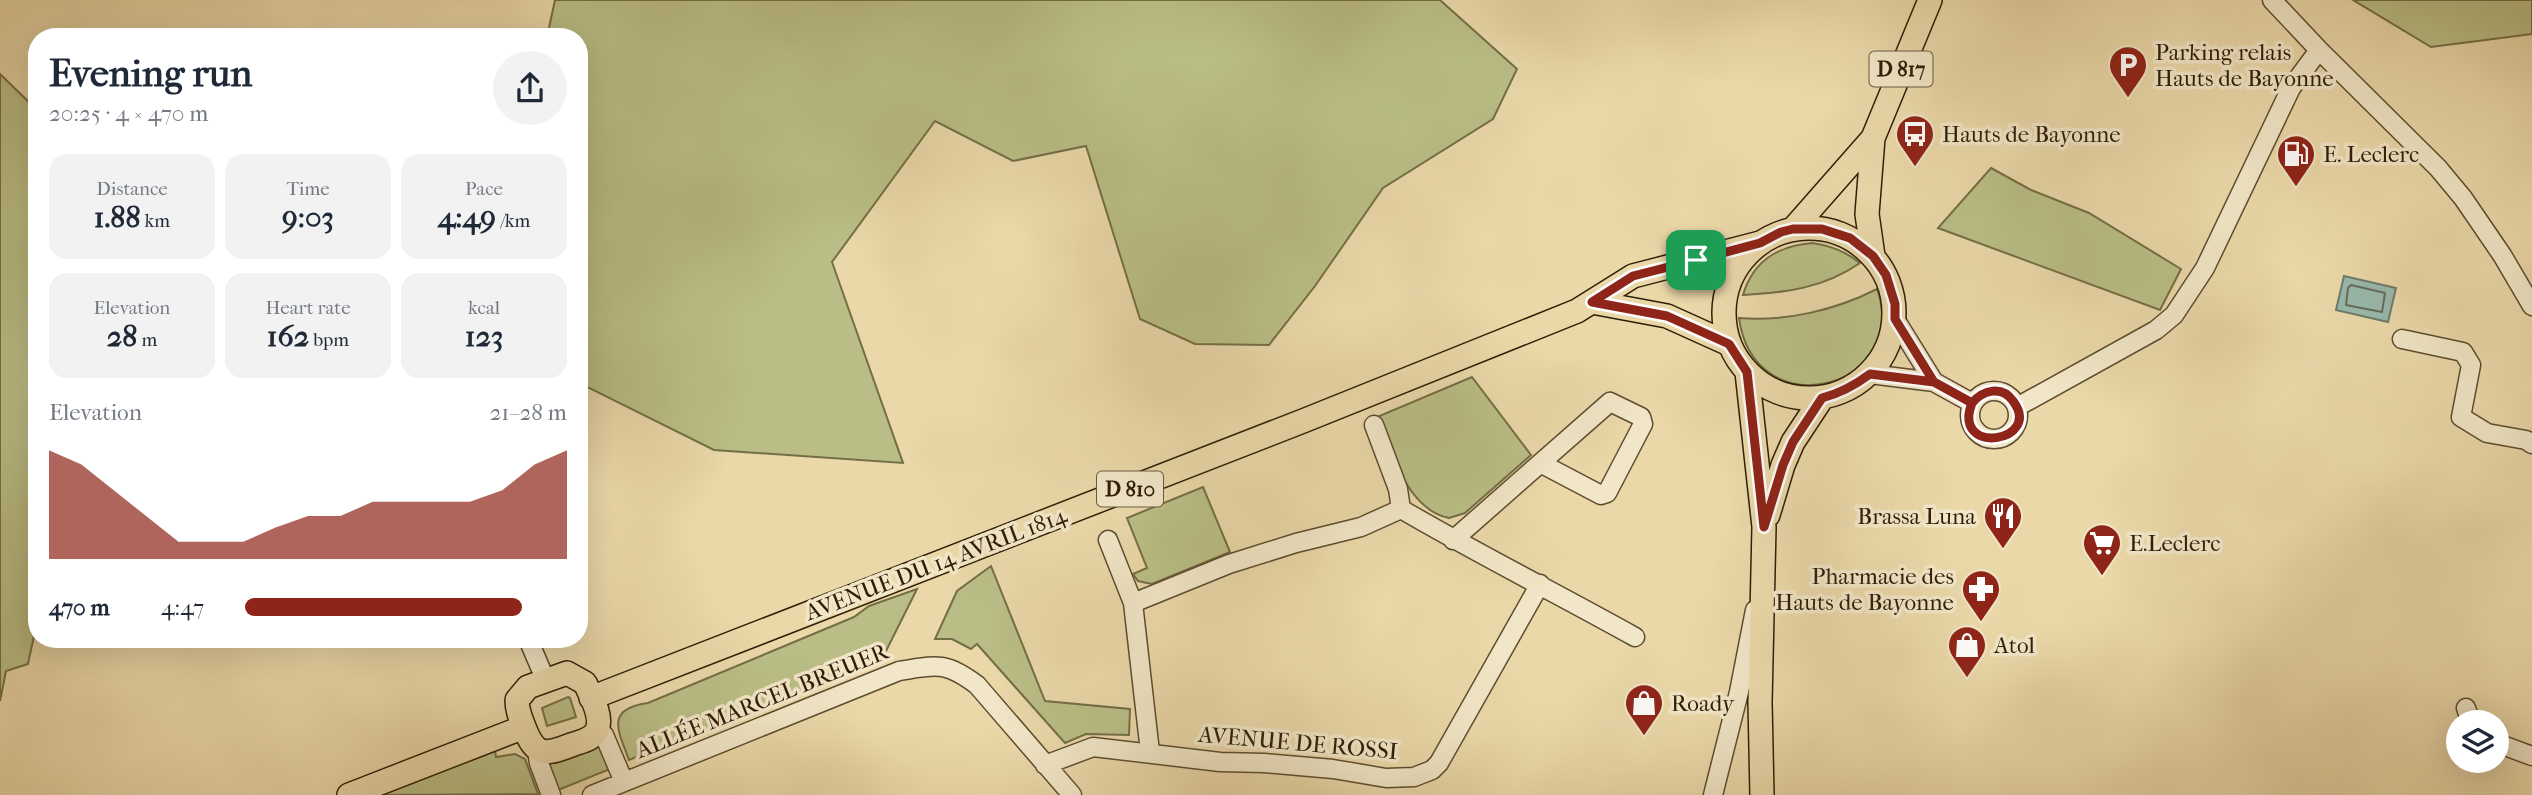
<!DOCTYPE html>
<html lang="en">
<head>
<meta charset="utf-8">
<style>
  body { margin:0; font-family:"IM FELL French Canon",serif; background:#f2f2f3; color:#1f2937; height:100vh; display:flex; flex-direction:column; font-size:26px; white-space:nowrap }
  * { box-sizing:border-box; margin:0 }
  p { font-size:23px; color:#747a83 }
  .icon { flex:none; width:38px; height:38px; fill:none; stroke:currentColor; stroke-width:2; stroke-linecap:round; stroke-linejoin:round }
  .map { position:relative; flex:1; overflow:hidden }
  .details { position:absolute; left:28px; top:28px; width:560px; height:620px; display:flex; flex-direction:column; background:#fff; border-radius:28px; box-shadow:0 7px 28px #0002 }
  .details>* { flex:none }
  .tools { position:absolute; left:2446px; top:710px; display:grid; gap:14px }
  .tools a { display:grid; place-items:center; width:63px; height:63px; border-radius:50%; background:#fff; box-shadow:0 7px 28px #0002; font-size:35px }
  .pin { position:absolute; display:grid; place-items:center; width:60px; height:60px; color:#fff; margin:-30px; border-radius:14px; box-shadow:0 4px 10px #0006 }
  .round { display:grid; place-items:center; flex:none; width:74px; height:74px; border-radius:37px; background:#f2f2f3 }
  .head { display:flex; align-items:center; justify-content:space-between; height:119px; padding:0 21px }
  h1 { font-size:38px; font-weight:700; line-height:52px }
  .metrics { display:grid; grid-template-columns:repeat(3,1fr); gap:10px; height:119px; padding:7px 21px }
  .metrics div { display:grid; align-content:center; border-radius:18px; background:#f2f2f3; text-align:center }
  .metrics b { font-size:30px; font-weight:700 }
  .metrics small { font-size:19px; font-weight:400 }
  .metrics p { font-size:19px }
  .chart { height:196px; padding:14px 21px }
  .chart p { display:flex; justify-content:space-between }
  .chart svg { width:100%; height:126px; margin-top:7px; fill:#8f2418; opacity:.7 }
  ul { padding:0 21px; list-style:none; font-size:23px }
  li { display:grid; grid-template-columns:112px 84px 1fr; align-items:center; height:52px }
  li i { height:18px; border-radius:9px; background:#8f2418 }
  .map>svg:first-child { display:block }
  .green { fill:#babe86; stroke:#746e46; stroke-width:2 }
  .water { fill:#98b9ac; stroke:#6e7b6a; stroke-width:2 }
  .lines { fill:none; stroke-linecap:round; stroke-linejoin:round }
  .shore { stroke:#636c59; stroke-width:2 }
  .minor-casing { stroke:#5d4c2f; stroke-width:21 }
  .major-casing { stroke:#2e1e06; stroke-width:26 }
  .minor { stroke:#f1e6c7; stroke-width:18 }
  .major { stroke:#ead8a9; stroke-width:23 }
  .route-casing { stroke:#fff; stroke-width:14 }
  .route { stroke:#8f2418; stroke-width:9 }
  .labels { text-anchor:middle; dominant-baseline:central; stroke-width:7; stroke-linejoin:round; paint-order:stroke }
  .shield { fill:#f1e6c7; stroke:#685a40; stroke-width:2 }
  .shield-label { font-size:21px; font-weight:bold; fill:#2e1e06 }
  .poi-label { font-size:23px; fill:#2e1e06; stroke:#f1e6c7; text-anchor:start }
  .street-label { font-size:23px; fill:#2e1e06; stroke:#f1e6c7 }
</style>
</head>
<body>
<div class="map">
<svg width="2532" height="795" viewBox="0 0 2532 795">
  <rect width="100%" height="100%" fill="#ead8a9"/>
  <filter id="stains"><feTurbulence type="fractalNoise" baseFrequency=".00286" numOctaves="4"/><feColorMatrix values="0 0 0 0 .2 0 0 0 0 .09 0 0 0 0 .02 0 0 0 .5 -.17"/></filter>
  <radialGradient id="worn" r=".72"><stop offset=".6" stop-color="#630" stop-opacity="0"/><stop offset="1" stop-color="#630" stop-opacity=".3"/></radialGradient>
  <!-- green -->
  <path class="green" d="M555 0H1440L1517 69 1493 119 1383 188 1315 286 1269 345 1195 344 1140 319 1086 146 1013 161 935 121 832 262 903 463 714 450 579 383V37H547Z
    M2353 0H2532V34L2431 47Z
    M0 74 37 110V622L28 664 6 671 0 701Z
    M1991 168 2031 190 2089 213 2181 269 2160 310 1938 228Z
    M1812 243C1831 246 1845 251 1860 263 1824 288 1785 293 1743 295 1753 261 1777 246 1812 243Z
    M1877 289C1912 390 1754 429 1739 318 1785 322 1836 310 1877 289Z
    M1472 377 1531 455 1465 513 1449 518C1408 510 1390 451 1377 417Z
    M1203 487 1230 552 1152 584 1138 581 1133 574 1147 568 1127 518Z
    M991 566 1045 701 1130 709 1129 735 1086 734 1065 743 977 644 971 649 952 639H935L957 591Z
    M917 589 884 655 871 663 629 760C618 730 605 709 648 703L854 617 869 606Z
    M568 697 570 698 576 717 547 726 542 708Z
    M599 743 610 769 556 791 548 762 556 763 595 748Z
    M495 751 496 757 515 754 525 759 538 794 378 795Z"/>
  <!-- water -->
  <path class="water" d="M2344 276 2396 288 2388 322 2336 310Z"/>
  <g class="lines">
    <!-- shore -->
    <path class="shore" d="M2351 285 2385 293 2382 312 2346 305 2348 288Z"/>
    <defs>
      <path id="minor" d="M2272 0 2319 50 2438 168 2463 198 2502 255 2532 306
        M1895 319 1934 382
        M2402 339 2463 352 2471 365 2461 417 2487 433 2526 440 2532 444
        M1870 374 1934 382 1972 403
        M1970 415a24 24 0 1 1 48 0a24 24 0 1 1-48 0Z
        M2017 407 2156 330 2174 315 2205 268 2291 88 2319 50
        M1374 425 1398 489 1401 509
        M1108 540 1133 603 1150 752
        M1453 540 1610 402 1641 417 1643 424 1607 493 1601 495 1542 464
        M1133 603 1229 564 1296 543 1361 527 1401 509C1478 554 1558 594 1635 637
        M528 639 546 681
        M2466 708 2471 723
        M597 729 604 735 624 782
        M2497 743 2532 756
        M537 751 539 763 551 795
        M1045 765 1093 747 1220 762 1264 763 1333 769 1386 778 1414 777 1432 770 1439 763 1540 584
        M592 795 899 671C937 665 945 661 977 685L1072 795
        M1713 795 1739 692 1755 610"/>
      <path id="major" d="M1724 313a85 85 0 1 1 170 0a85 85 0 1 1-170 0Z
        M1793 229 1873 138
        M1873 256 1867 214 1873 138 1930 0
        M1592 302 1667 316 1729 344
        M1747 372 1764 527 1760 702 1762 795
        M1768 515 1783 465 1793 442 1822 398
        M567 673 585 683C591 696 603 716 597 730 593 739 583 741 574 744 545 755 536 758 524 727 520 717 517 710 517 700L528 687Z
        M591 698 1303 421 1577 311 1633 276 1760 243
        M349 795 524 727"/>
    </defs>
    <!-- minor casing -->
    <use href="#minor" class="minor-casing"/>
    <!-- major casing -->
    <use href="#major" class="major-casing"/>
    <!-- minor -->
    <use href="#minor" class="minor"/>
    <!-- major -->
    <use href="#major" class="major"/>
  </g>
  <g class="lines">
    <defs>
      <path id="route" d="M1696 260 1633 276 1592 302 1667 316 1729 344 1747 372 1764 527 1783 465 1793 442 1822 398C1841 393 1854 386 1870 374L1934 382 1972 403C1983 390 2002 385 2013 401 2044 442 1951 457 1972 403L1934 382 1895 319V304L1886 275 1873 256 1850 238 1822 229H1793L1781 232 1760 243 1696 260"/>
    </defs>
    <!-- route casing -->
    <use href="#route" class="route-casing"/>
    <!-- route -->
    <use href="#route" class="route"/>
  </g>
  <!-- icons -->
  <defs>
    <symbol id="parking-pin" viewBox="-11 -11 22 30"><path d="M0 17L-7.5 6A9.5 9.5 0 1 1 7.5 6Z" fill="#8f2418" stroke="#f1e6c7"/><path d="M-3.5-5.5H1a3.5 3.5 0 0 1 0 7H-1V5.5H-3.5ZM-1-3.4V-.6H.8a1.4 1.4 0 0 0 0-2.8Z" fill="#fff"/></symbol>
    <symbol id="bus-pin" viewBox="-11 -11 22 30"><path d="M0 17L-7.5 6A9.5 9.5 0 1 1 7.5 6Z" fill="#8f2418" stroke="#f1e6c7"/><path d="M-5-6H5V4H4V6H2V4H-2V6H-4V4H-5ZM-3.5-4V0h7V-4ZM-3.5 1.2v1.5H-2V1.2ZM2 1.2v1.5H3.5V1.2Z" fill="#fff"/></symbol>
    <symbol id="fuel-pin" viewBox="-11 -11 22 30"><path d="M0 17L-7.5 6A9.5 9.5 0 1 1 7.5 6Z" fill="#8f2418" stroke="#f1e6c7"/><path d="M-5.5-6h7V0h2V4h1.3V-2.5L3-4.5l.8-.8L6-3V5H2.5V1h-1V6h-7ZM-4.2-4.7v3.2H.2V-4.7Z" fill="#fff"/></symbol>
    <symbol id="restaurant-pin" viewBox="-11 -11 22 30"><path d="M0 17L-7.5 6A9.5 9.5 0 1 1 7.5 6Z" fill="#8f2418" stroke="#f1e6c7"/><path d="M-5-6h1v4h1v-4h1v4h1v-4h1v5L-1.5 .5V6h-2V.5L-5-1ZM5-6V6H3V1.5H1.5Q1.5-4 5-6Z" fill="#fff"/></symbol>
    <symbol id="supermarket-pin" viewBox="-11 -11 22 30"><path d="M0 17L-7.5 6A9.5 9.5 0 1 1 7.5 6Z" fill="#8f2418" stroke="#f1e6c7"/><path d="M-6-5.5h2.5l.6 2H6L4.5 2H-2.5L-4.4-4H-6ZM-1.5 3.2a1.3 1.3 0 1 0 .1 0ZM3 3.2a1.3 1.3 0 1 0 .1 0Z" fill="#fff"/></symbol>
    <symbol id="pharmacy-pin" viewBox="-11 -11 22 30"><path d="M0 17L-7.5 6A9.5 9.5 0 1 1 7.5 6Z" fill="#8f2418" stroke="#f1e6c7"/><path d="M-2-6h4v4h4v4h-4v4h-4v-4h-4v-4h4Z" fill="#fff"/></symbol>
    <symbol id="shop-pin" viewBox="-11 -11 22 30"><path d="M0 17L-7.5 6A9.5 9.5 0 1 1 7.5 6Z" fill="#8f2418" stroke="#f1e6c7"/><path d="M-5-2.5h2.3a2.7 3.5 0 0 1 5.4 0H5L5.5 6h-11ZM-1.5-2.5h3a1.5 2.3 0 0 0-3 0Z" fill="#fff"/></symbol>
  </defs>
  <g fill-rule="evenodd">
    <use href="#parking-pin" x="2106" y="43" width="44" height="60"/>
    <use href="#bus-pin" x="1893" y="112" width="44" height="60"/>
    <use href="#fuel-pin" x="2274" y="132" width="44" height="60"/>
    <use href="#restaurant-pin" x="1981" y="494" width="44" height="60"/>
    <use href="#supermarket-pin" x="2080" y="521" width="44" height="60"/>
    <use href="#pharmacy-pin" x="1959" y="567" width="44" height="60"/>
    <use href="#shop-pin" x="1945" y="623" width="44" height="60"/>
    <use href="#shop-pin" x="1622" y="681" width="44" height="60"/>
  </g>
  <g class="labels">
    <!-- shield labels -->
    <g class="shield">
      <rect x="1869.5" y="51.5" width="63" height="35" rx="5"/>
      <rect x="1097" y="471.5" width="66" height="35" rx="5"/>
    </g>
    <g class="shield-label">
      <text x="1901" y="69">D 817</text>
      <text x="1130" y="489">D 810</text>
    </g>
    <!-- poi labels -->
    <g class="poi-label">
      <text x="2155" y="52">Parking relais<tspan x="2155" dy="26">Hauts de Bayonne</tspan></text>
      <text x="1942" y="134">Hauts de Bayonne</text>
      <text x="2323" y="154">E. Leclerc</text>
      <text x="1976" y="516" text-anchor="end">Brassa Luna</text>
      <text x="2129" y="543">E.Leclerc</text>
      <text x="1954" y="576" text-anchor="end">Pharmacie des<tspan x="1954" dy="26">Hauts de Bayonne</tspan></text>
      <text x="1994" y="645">Atol</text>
      <text x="1671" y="703">Roady</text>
    </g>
    <!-- street labels -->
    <g class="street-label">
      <text transform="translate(936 564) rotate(-21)">AVENUE DU 14 AVRIL 1814</text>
      <text transform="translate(762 701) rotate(-22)">ALLÉE MARCEL BREUER</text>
      <text transform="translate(1298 743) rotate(5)">AVENUE DE ROSSI</text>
    </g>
  </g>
  <rect width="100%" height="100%" filter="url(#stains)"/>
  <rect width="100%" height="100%" fill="url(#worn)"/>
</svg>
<div class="tools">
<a><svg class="icon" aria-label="layers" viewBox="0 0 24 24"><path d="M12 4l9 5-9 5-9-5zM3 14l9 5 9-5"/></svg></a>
</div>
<div class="pin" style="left:1696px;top:260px;background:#1e9e55"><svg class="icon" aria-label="arrive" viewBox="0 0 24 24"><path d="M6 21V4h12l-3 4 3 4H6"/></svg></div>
<section class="details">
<div class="head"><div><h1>Evening run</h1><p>20:25 · 4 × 470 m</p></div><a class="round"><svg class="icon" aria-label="share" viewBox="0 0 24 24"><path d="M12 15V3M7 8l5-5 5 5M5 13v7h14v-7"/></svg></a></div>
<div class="metrics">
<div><p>Distance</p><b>1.88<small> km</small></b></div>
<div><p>Time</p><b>9:03</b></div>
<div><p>Pace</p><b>4:49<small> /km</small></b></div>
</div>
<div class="metrics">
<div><p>Elevation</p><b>28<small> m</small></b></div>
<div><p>Heart rate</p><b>162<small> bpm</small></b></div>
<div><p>kcal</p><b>123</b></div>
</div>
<div class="chart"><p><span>Elevation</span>21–28 m</p>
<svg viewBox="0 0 160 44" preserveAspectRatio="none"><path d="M0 44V6L10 11L20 20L30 29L40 38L50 38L60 38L70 33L80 29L90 29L100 24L110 24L120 24L130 24L140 20L150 11L160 6V44z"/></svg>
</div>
<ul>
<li><b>470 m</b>4:47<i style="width:86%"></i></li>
</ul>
</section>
</div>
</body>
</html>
